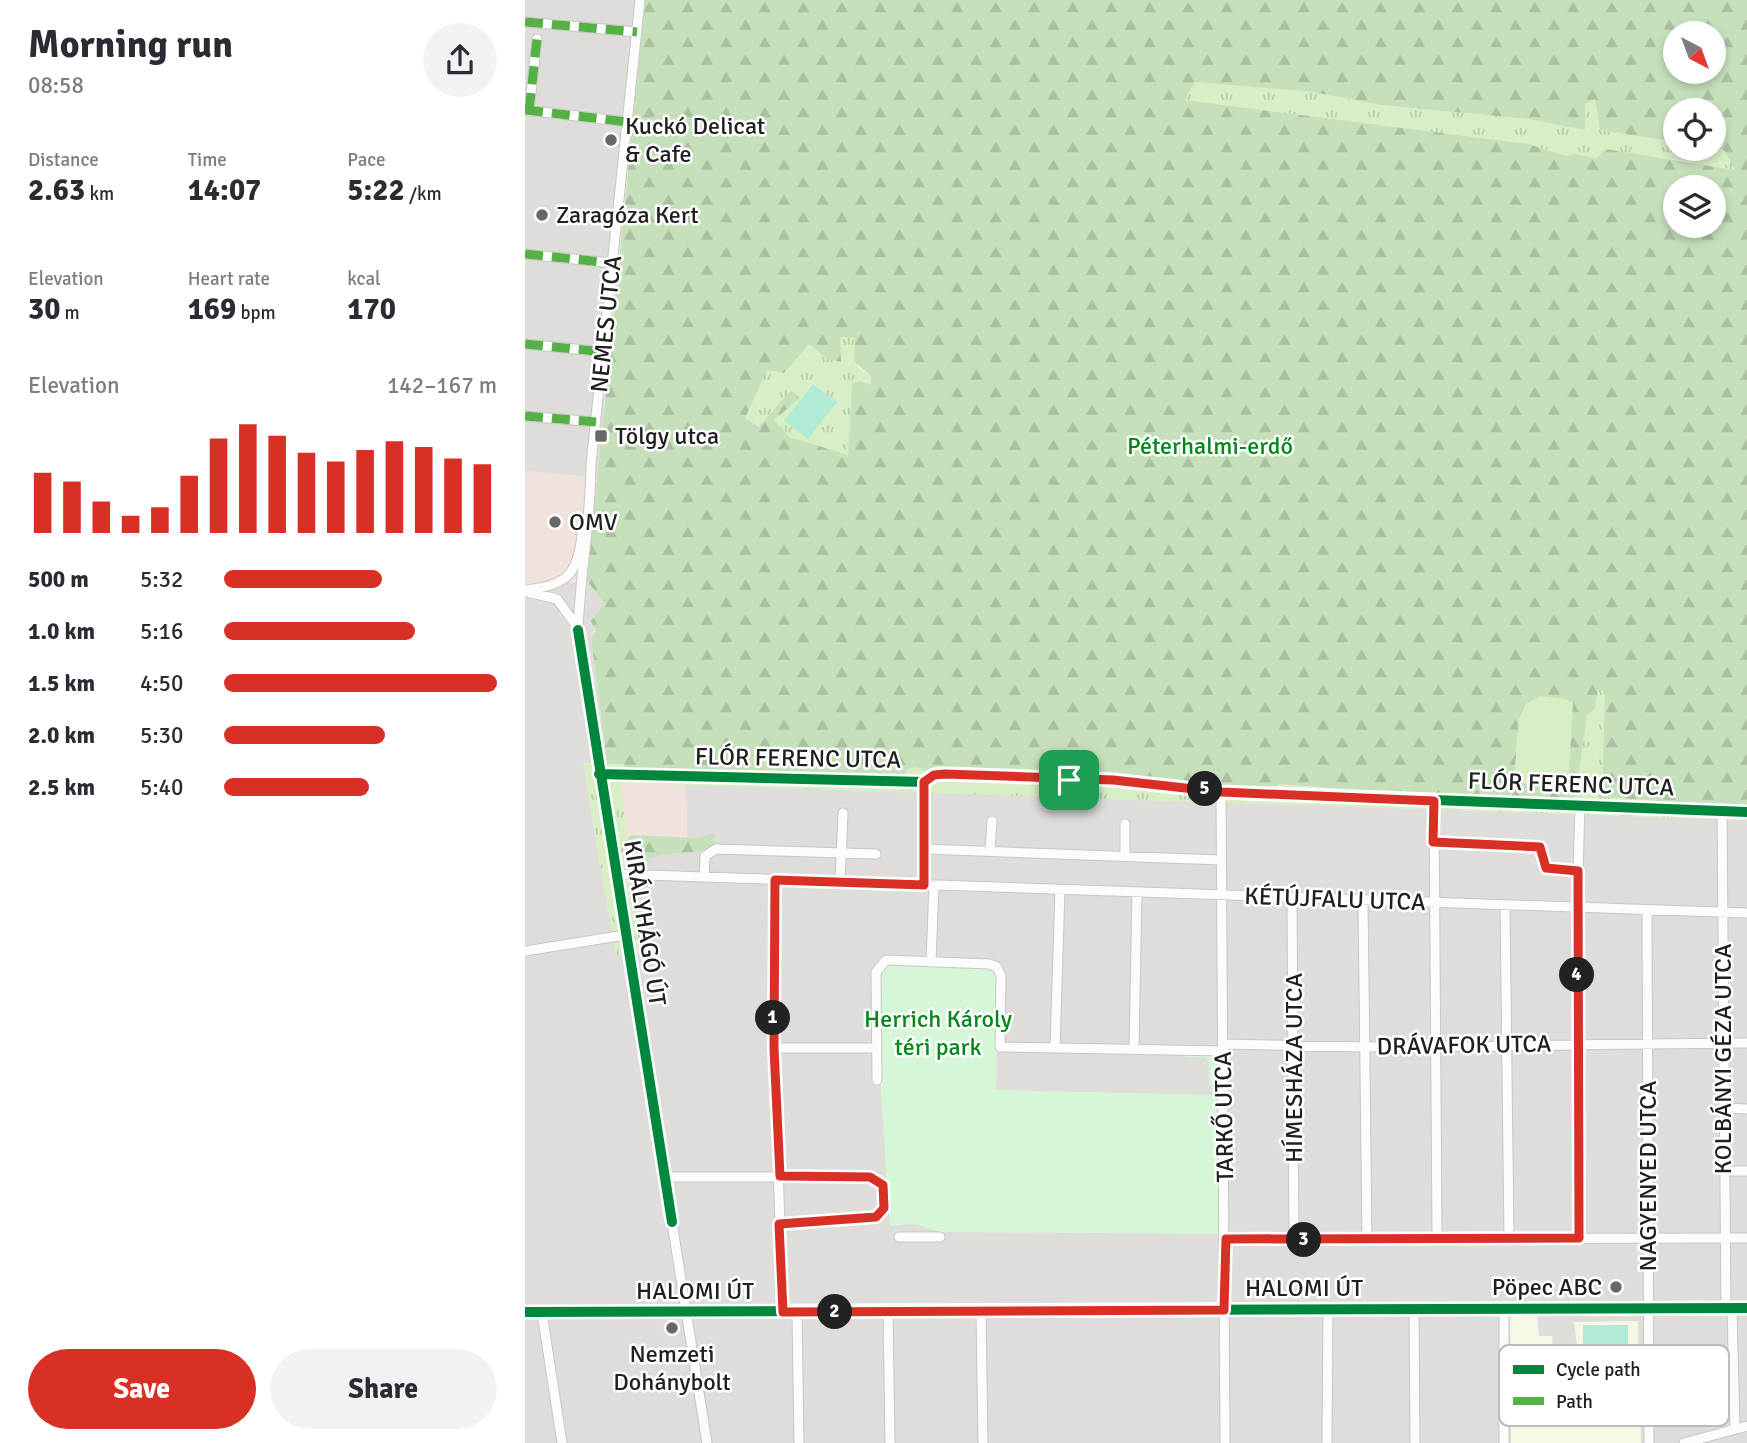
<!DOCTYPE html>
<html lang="en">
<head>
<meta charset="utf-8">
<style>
  body { margin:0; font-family:Signika,sans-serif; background:#f2f2f3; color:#2b2b33; height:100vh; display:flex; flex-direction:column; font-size:26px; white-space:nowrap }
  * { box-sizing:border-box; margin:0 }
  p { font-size:23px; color:#7c7c81 }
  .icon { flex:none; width:38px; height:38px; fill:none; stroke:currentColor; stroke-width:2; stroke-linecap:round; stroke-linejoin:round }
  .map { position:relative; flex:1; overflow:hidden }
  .sheet { display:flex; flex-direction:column; background:#fff; width:525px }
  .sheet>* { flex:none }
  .needle { width:46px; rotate:139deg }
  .controls { position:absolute; left:1138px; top:21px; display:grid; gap:14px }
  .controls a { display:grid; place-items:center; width:63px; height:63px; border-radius:50%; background:#fff; box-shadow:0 4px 10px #0003; font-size:35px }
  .pin { position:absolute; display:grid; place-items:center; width:60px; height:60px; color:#fff; margin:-30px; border-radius:14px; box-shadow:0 4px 10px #0006 }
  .km { position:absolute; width:35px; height:35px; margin:-18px; border-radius:50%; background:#222; color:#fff; font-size:19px; line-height:35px; text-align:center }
  .round { display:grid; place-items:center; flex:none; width:74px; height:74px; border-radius:37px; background:#f2f2f3 }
  .headline { display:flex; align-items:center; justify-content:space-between; height:119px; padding:0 28px }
  h1 { font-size:38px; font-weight:700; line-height:52px }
  .figures { display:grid; grid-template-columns:repeat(3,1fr); gap:10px; height:119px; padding:7px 28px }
  .figures div { display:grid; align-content:center }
  .figures b { font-size:30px; font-weight:700 }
  .figures small { font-size:19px; font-weight:400 }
  .figures p { font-size:19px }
  .chart { height:196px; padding:14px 28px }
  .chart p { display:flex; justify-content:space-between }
  .chart svg { width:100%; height:126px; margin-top:7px; stroke:#d93025; stroke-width:6 }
  .button { display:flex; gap:14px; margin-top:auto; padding:14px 28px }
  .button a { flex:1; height:80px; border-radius:42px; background:#d93025; color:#fff; font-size:28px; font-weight:700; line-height:80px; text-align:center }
  .button a+a { background:#f2f2f3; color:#2b2b33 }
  ul { padding:0 28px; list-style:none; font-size:23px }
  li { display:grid; grid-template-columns:112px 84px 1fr; align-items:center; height:52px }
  li i { height:18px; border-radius:9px; background:#d93025 }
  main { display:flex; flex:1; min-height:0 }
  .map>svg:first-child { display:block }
  .residential { fill:#deddda }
  .commercial { fill:#f2e2dd }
  .education { fill:#f7f7e5 }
  .grass { fill:url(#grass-tufts) }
  .forest { fill:url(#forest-firs); fill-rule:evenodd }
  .park { fill:#d5f7d8 }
  .garden { fill:#d8efc5 }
  .pitch { fill:#b0ebd6 }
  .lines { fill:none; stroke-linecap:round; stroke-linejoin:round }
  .minor-casing { stroke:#c7c7c5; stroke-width:11 }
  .minor { stroke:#fdfcfc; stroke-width:9 }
  .quiet { stroke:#55b145; stroke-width:9; stroke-dasharray:18 9; stroke-linecap:butt }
  .cycleway-casing { stroke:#fff; stroke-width:15 }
  .cycleway { stroke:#00873e; stroke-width:10 }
  .route-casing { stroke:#fff; stroke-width:14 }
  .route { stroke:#d93025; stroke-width:9 }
  .poi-dot { fill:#686866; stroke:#fff; stroke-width:2.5 }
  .labels { text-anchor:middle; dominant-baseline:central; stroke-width:5; stroke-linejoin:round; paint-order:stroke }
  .poi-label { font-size:24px; fill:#202020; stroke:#fff; text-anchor:start }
  .street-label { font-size:24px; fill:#202020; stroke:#fff }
  .park-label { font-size:24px; fill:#018716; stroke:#fff }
  .key { fill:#fff; stroke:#bcbcbc; stroke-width:2 }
  .key-label { font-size:19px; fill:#202020 }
</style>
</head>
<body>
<main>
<section class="sheet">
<div class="headline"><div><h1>Morning run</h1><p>08:58</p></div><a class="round"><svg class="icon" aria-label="share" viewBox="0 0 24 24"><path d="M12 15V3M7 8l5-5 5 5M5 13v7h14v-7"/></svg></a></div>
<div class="figures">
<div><p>Distance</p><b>2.63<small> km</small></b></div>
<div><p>Time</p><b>14:07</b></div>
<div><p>Pace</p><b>5:22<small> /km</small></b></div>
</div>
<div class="figures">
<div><p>Elevation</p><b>30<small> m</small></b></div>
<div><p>Heart rate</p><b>169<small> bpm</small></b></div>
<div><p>kcal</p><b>170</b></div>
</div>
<div class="chart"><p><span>Elevation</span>142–167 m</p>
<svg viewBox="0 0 160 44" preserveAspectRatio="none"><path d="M5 44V23M15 44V26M25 44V33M35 44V38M45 44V35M55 44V24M65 44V11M75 44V6M85 44V10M95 44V16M105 44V19M115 44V15M125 44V12M135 44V14M145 44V18M155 44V20"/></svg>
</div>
<ul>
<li><b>500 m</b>5:32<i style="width:58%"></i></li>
<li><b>1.0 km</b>5:16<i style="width:70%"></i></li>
<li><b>1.5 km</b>4:50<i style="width:100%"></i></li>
<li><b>2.0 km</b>5:30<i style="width:59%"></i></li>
<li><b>2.5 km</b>5:40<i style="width:53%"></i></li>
</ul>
<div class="button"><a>Save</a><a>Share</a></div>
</section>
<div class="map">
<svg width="1222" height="1443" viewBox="0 0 1222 1443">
  <defs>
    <pattern id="grass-tufts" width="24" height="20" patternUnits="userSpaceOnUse" patternTransform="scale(1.75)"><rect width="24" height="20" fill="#d8efc5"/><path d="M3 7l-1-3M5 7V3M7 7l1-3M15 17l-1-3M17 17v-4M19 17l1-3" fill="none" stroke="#b9cda9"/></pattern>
    <pattern id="forest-firs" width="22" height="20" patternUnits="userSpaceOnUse" patternTransform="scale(1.75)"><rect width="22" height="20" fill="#c6e0bc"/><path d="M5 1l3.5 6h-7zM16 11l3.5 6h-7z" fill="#aac0a1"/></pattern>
  </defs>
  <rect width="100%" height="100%" fill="#efeee9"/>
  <!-- residential -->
  <path class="residential" d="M0 0H120L83 353 74 478 0 471Z
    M62 581 80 604 66 637 82 764 58 763 91 955 119 950 101 836 162 838 161 784 1222 820V1443H0V586Z"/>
  <!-- commercial -->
  <path class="commercial" d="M0 471 74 478 62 581 0 586Z
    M94 783 161 784 162 839 101 836Z"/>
  <!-- education -->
  <path class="education" d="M985 1315 1012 1316 1014 1336H1027L1028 1354H1053L1049 1322 1113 1321 1116 1443H986Z"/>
  <!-- grass -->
  <path class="grass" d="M670 82 788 92 855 105 1003 119 1060 130V104L1070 99 1075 130 1150 142V149L1199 150 1211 170 1149 159 1072 158 1050 154 1041 156 1003 144 660 100Z
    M315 337 330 338 333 368 346 376V385H327L323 455 264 438 249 420 274 398 234 427 219 418 242 370 259 373 286 344 302 359Z
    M1072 690H1080L1077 797 1222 807V820L95 783 119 950 91 955 58 763 99 764 101 769 377 778 381 770 390 767 401 771 746 790 753 784 916 797 1051 796 1062 715 1070 709Z"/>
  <!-- forest -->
  <path class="forest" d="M120 0H1222V807L1077 797 1080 691 1073 690 1070 709 1062 715 1051 796 1037 799 916 797 754 784 746 790 401 771 390 767 381 770 378 778 100 769 99 764H82L66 637 71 631 66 621 80 604 62 581ZM1150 33H1188V72H1150ZM670 82 788 92 855 105 1003 119 1060 130V104L1070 99 1075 130 1150 142V110H1188V148L1199 150 1210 170 1080 149 1072 158 1049 154 1041 156 1003 144 660 100ZM1150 187H1188V226H1150ZM315 337 330 338 329 361 346 376V385L335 381 327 384 323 455 264 437 249 420 275 398 266 390 234 427 220 418 242 370 259 373 285 344 302 359 316 362ZM1016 696 996 784 989 781 994 720 1001 704Z
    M189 834 190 844C164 861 139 844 111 867L104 864 100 842 107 835 170 838Z"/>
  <!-- park -->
  <path class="park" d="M360 964 467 967 473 976 471 1090 694 1095 695 1234 417 1232 389 1224 365 1226 356 1093 353 973Z
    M662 1053H697V1085H684V1063L680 1057H661Z"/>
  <!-- garden -->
  <path class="garden" d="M1016 696 1040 699 1048 703 1043 788 989 782 994 720 1001 704Z"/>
  <!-- pitch -->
  <path class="pitch" d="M288 384 312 402 283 439 259 421Z
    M1058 1325H1103V1348H1058Z"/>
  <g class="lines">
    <defs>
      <path id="minor" d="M115 0 66 464C66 520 55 574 53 630L182 1443
        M0 22 112 32
        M0 110 103 122
        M4 111 12 39
        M0 254 87 263
        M0 344 80 352
        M0 416 71 422
        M0 590C46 585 53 572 58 528
        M2 592 32 599 53 628
        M74 774 399 782 409 775 420 774 588 780 696 792 1222 812
        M696 792 700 1443
        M909 801 912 1237
        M1197 811 1201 1308
        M908 842 1015 847 1021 868 1053 871
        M400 849 696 860
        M465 851 467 821
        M600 856V824
        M91 874 1222 913
        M179 877 180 856 191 849 351 854
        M250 880 249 1048 258 1312
        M315 882 318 813
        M399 885V782
        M767 897 769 1240
        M838 900 842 1239
        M980 905 984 1237
        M1122 910 1124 1443
        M0 951 100 935
        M406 962 409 885
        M699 1044 841 1047 1222 1043
        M530 1047 535 890
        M249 1048H352
        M609 1048 612 892
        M352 1080 351 972 361 960 464 964 472 967 476 976 475 1047 699 1051
        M1200 1108 1222 1109
        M1199 1171H1222
        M139 1177H345L358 1185 359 1208 351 1218 254 1224
        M374 1237H415
        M1054 1238 1052 907 1055 805
        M701 1239 1222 1238
        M979 1308V1443
        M1207 1308 1210 1429
        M889 1309 890 1443
        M456 1311 458 1443
        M0 1312 1222 1308
        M272 1312 274 1443
        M363 1312 365 1443
        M17 1313 37 1443
        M802 1443 803 1309
        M1159 1443 1222 1426"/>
    </defs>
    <!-- minor casing -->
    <use href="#minor" class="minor-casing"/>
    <!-- minor -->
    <use href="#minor" class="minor"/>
    <!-- quiet -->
    <path class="quiet" d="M0 22 112 32
      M0 110 103 122
      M4 111 12 39
      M0 254 87 263
      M0 344 80 352
      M0 416 71 422"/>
    <defs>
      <path id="cycleway" d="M53 630 147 1222
        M74 774 399 782 409 775 420 774 588 780 696 792 1222 812
        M0 1312 1222 1308"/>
    </defs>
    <!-- cycleway casing -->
    <use href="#cycleway" class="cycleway-casing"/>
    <!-- cycleway -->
    <use href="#cycleway" class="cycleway"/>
  </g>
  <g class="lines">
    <defs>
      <path id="route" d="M420 774 588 780 696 792 909 801 908 842 1015 847 1021 868 1053 871 1054 1238 701 1239 699 1310 258 1312 254 1224 351 1217 359 1208 358 1185 345 1177 255 1176 249 1048 250 880 399 885V782L409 775Z"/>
    </defs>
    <!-- route casing -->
    <use href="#route" class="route-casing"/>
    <!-- route -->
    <use href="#route" class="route"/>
  </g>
  <!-- markers -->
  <g class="poi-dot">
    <circle cx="86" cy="140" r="7"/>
    <circle cx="17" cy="215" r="7"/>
    <rect x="69" y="429" width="14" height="14" rx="3.5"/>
    <circle cx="30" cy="522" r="7"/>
    <circle cx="1091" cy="1287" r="7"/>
    <circle cx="147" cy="1328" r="7"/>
  </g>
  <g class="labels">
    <!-- poi labels -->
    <g class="poi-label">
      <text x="100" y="126">Kuckó Delicat<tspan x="100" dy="28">&amp; Cafe</tspan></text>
      <text x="31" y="215">Zaragóza Kert</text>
      <text x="90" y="436">Tölgy utca</text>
      <text x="44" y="522">OMV</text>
      <text x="1077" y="1287" text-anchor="end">Pöpec ABC</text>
      <text x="147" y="1354" text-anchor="middle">Nemzeti<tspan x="147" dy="28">Dohánybolt</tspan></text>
    </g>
    <!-- street labels -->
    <g class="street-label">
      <text transform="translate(81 324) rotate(-84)">NEMES UTCA</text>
      <text transform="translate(273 758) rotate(1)">FLÓR FERENC UTCA</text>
      <text transform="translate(1046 784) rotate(2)">FLÓR FERENC UTCA</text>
      <text transform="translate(810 899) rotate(2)">KÉTÚJFALU UTCA</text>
      <text transform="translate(120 923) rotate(81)">KIRÁLYHÁGÓ ÚT</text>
      <text transform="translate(939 1045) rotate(-1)">DRÁVAFOK UTCA</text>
      <text transform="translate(1198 1059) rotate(-90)">KOLBÁNYI GÉZA UTCA</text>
      <text transform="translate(769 1068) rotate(-90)">HÍMESHÁZA UTCA</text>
      <text transform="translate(699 1117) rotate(-91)">TARKŐ UTCA</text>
      <text transform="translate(1123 1176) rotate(-90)">NAGYENYED UTCA</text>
      <text x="779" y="1288">HALOMI ÚT</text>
      <text x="170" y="1291">HALOMI ÚT</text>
    </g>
    <!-- park labels -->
    <g class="park-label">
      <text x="685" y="446">Péterhalmi-erdő</text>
      <text x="413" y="1019">Herrich Károly<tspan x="413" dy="28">téri park</tspan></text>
    </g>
  </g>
  <!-- legend -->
  <rect x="974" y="1345" width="230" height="81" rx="10" class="key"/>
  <rect x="988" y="1365" width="31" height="9" fill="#00873e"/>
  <rect x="988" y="1397" width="31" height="8" fill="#55b145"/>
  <g class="key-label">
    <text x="1031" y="1376">Cycle path</text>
    <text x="1031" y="1408">Path</text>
  </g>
</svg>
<div class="controls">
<a><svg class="needle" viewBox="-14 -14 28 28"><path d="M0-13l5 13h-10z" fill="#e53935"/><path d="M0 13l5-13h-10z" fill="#7c7c81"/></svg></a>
<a><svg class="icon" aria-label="locate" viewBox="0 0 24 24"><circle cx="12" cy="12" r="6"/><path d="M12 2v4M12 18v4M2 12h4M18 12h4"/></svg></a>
<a><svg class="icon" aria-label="layers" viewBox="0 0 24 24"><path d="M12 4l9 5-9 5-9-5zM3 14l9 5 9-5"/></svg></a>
</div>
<div class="pin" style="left:544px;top:780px;background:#1e9e55"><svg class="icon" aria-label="arrive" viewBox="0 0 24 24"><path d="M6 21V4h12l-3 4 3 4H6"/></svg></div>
<b class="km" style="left:248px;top:1018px">1</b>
<b class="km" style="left:310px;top:1312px">2</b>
<b class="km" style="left:779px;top:1240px">3</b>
<b class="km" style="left:1052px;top:975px">4</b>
<b class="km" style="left:680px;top:789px">5</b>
</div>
</main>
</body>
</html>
